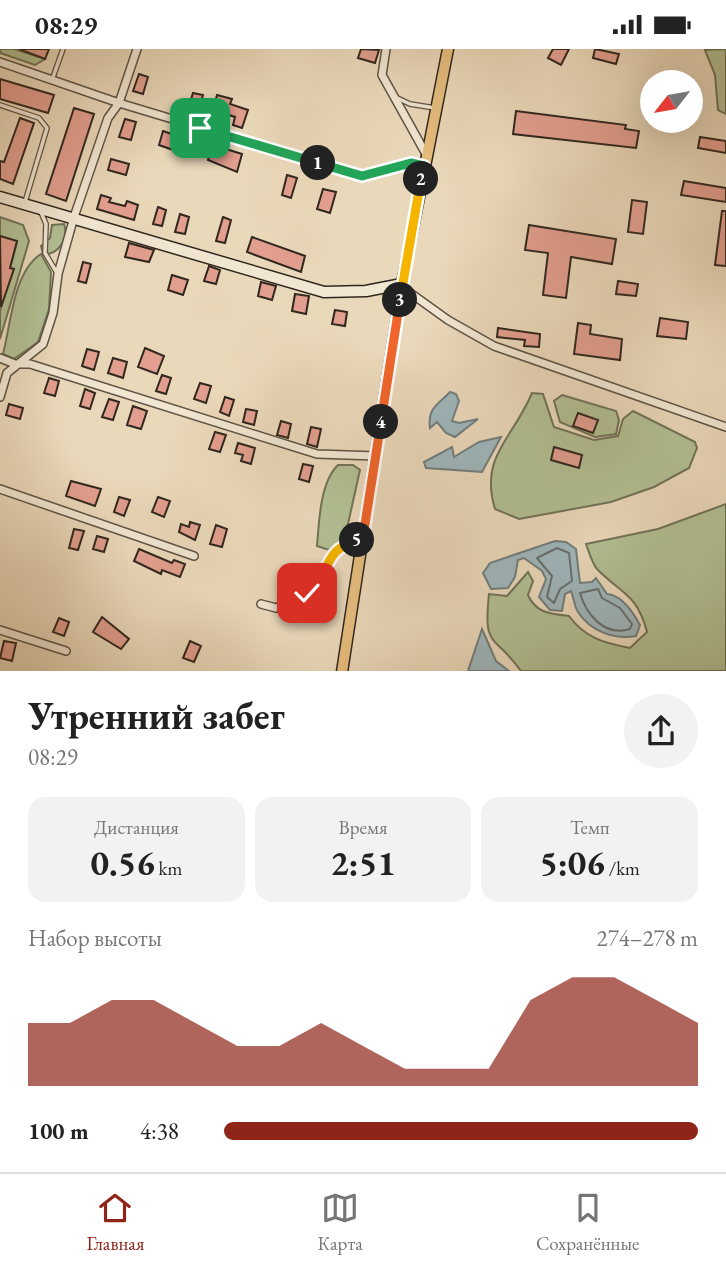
<!DOCTYPE html>
<html lang="ru">
<head>
<meta charset="utf-8">
<style>
  body { margin:0; font-family:"EB Garamond",serif; background:#f2f2f2; color:#222; height:100vh; display:flex; flex-direction:column; font-size:26px; white-space:nowrap }
  * { box-sizing:border-box; margin:0 }
  p { font-size:23px; color:#767676 }
  .icon { flex:none; width:38px; height:38px; fill:none; stroke:currentColor; stroke-width:2; stroke-linecap:round; stroke-linejoin:round }
  .map { position:relative; height:622px; overflow:hidden }
  .panel { display:flex; flex-direction:column; background:#fff; flex:1 }
  .panel>* { flex:none }
  .needle { width:46px; rotate:239deg }
  .controls { position:absolute; left:640px; top:21px; display:grid; gap:14px }
  .controls a { display:grid; place-items:center; width:63px; height:63px; border-radius:50%; background:#fff; box-shadow:0 7px 28px #0002; font-size:35px }
  .pin { position:absolute; display:grid; place-items:center; width:60px; height:60px; color:#fff; margin:-30px; border-radius:14px; box-shadow:0 4px 10px #0006 }
  .km { position:absolute; width:35px; height:35px; margin:-18px; border-radius:50%; background:#222; color:#fff; font-size:19px; line-height:35px; text-align:center }
  .round { display:grid; place-items:center; flex:none; width:74px; height:74px; border-radius:37px; background:#f2f2f2 }
  .summary { display:flex; align-items:center; justify-content:space-between; height:119px; padding:0 28px }
  h1 { font-size:38px; font-weight:700; line-height:52px }
  .stats { display:grid; grid-template-columns:repeat(3,1fr); gap:10px; height:119px; padding:7px 28px }
  .stats div { display:grid; align-content:center; border-radius:18px; background:#f2f2f2; text-align:center }
  .stats b { font-size:35px; font-weight:700 }
  .stats small { font-size:19px; font-weight:400 }
  .stats p { font-size:19px }
  .chart { height:196px; padding:14px 28px }
  .chart p { display:flex; justify-content:space-between }
  .chart svg { width:100%; height:126px; margin-top:7px; fill:#8f2418; opacity:.7 }
  ul { padding:0 28px; list-style:none; font-size:23px }
  li { display:grid; grid-template-columns:112px 84px 1fr; align-items:center; height:52px }
  li i { height:18px; border-radius:9px; background:#8f2418 }
  .status { display:flex; justify-content:space-between; align-items:center; height:49px; padding:0 35px; background:#fff; direction:ltr }
  .status svg { height:19px; fill:currentColor }
  .dock { display:flex; justify-content:space-around; align-items:center; height:98px; border-top:2px solid #e0e0e0; background:#fff; font-size:19px; color:#767676 }
  .dock a { display:grid; justify-items:center; gap:4px }
  .dock .selected { color:#8f2418 }
  .map>svg:first-child { display:block }
  .green { fill:#b2bf93; stroke:#717358; stroke-width:2 }
  .water { fill:#9eb6bc; stroke:#727d7d; stroke-width:2 }
  .lines { fill:none; stroke-linecap:round; stroke-linejoin:round }
  .shore { stroke:#676e6d; stroke-width:2 }
  .building { fill:#e29e8e; stroke:#30271e; stroke-width:2 }
  .lane-casing { stroke:#5e5345; stroke-width:6 }
  .street-casing { stroke:#5e5345; stroke-width:10 }
  .secondary-casing { stroke:#30271e; stroke-width:13 }
  .primary-casing { stroke:#30271e; stroke-width:13 }
  .lane { stroke:#f1e6d2; stroke-width:3.5 }
  .street { stroke:#f1e6d2; stroke-width:7 }
  .secondary { stroke:#f1e6d2; stroke-width:10 }
  .primary { stroke:#e5bc7d; stroke-width:10 }
  .split-1-casing { stroke:#fff; stroke-width:14 }
  .split-2-casing { stroke:#fff; stroke-width:14 }
  .split-3-casing { stroke:#fff; stroke-width:14 }
  .split-4-casing { stroke:#fff; stroke-width:14 }
  .split-5-casing { stroke:#fff; stroke-width:14 }
  .split-6-casing { stroke:#fff; stroke-width:14 }
  .split-1 { stroke:#22a559; stroke-width:9 }
  .split-2 { stroke:#22a559; stroke-width:9 }
  .split-3 { stroke:#f5b400; stroke-width:9 }
  .split-4 { stroke:#f0652b; stroke-width:9 }
  .split-5 { stroke:#f0652b; stroke-width:9 }
  .split-6 { stroke:#f5b400; stroke-width:9 }
</style>
</head>
<body>
<div class="status"><b>08:29</b><svg viewBox="0 0 49 12"><path d="M0 12V9h3v3zM5 12V6h3v6zM10 12V3h3v9zM15 12V0h3v12zM26 1h20v11H26zM47 4h2v5h-2z"/></svg></div>
<div class="map">
<svg width="726" height="623" viewBox="0 0 726 623">
  <rect width="100%" height="100%" fill="#ead8ba"/>
  <filter id="stains"><feTurbulence type="fractalNoise" baseFrequency=".00286" numOctaves="4"/><feColorMatrix values="0 0 0 0 .2 0 0 0 0 .09 0 0 0 0 .02 0 0 0 .5 -.17"/></filter>
  <radialGradient id="worn" r=".72"><stop offset=".6" stop-color="#630" stop-opacity="0"/><stop offset="1" stop-color="#630" stop-opacity=".3"/></radialGradient>
  <!-- green -->
  <path class="green" d="M0 0H14L45 10 35 16 0 4Z
    M726 0V65L718 61 715 26 705 1Z
    M0 168 23 176 29 192 0 290V262L13 221 10 219 17 193 0 187Z
    M64 175C69 189 59 206 43 205L41 197 50 189 52 176Z
    M41 205 51 223 49 260 38 293 14 310 3 305C11 275 13 223 41 205Z
    M532 344 543 345 554 378 594 391 618 387 623 370 633 362 695 393 697 399 689 419 654 438 611 453 519 470 495 460C479 407 513 390 532 344Z
    M562 346 616 362 619 371 616 385 595 388 560 373 554 352Z
    M338 416H353L360 421 344 493 329 501 317 497C319 473 320 433 338 416Z
    M726 455V622H521C494 584 483 601 489 545L507 547 528 523 533 532 528 546C536 564 550 565 569 567 585 589 604 594 630 599L647 583C637 544 621 545 597 520 592 514 589 503 586 495L658 480Z"/>
  <!-- water -->
  <path class="water" d="M450 343 456 345 459 352 452 372 459 374 478 370 455 388 446 384 437 373 430 379C427 359 438 356 450 343Z
    M501 388 482 423 426 419 424 413 452 398 454 408 479 393Z
    M555 492 566 493 576 500 580 534 592 533 596 529 607 545C622 546 633 563 640 576L636 587C614 591 590 582 578 563 574 557 574 549 571 542L565 545 562 562 550 561 539 548 546 530 542 522 524 509 518 511 515 528 508 539 491 540 483 524 490 514Z
    M482 580 496 612 509 622H468Z"/>
  <g class="lines">
    <!-- shore -->
    <path class="shore" d="M557 499 569 504 572 532 560 540 554 554 547 548 552 527 537 509Z
      M598 540 602 549 620 559 632 575 630 580C604 588 586 565 580 544Z"/>
  </g>
  <!-- building -->
  <path class="building" d="M19 0H49L45 10Z
    M361 0 379 1 375 14 358 9Z
    M553 0H569L561 16 548 9Z
    M595 0 619 5 616 15 593 9Z
    M139 25 148 28 143 45 133 42Z
    M0 30 54 46 48 64 0 50Z
    M193 44 203 46 198 63 188 60Z
    M217 46 232 50 230 55 248 61 242 79 233 76 235 68 213 61Z
    M74 59 94 65 66 152 46 145Z
    M516 62 626 76 625 80 639 82 636 99 513 85Z
    M20 69 34 74 13 135 0 130V112L4 113Z
    M125 70 136 73 131 91 119 88Z
    M163 82 198 94 193 108 159 96Z
    M700 88 726 92V104L698 99Z
    M213 96 242 105 237 123 208 111Z
    M111 110 129 115 126 126 108 121Z
    M287 126 297 129 291 149 282 146Z
    M684 132 726 139V153L681 146Z
    M323 140 336 143 330 164 317 160Z
    M101 146 111 149 109 153 125 157 127 152 138 156 134 171 97 160Z
    M632 151 647 153 643 185 628 183Z
    M158 158 166 161 162 177 153 175Z
    M722 162H726V217L715 216Z
    M180 165 189 168 185 185 175 183Z
    M223 168 231 171 225 194 216 192Z
    M529 176 616 190 612 215 571 208 566 249 543 246 548 204 525 201Z
    M0 187 17 192 10 219 14 220 1 258Z
    M252 188 305 207 301 223 247 203Z
    M129 194 154 201 149 213 125 208Z
    M83 213 91 215 86 234 78 232Z
    M209 217 220 221 216 235 204 232Z
    M172 226 188 231 183 246 168 241Z
    M618 232 638 235 636 247 616 245Z
    M261 233 276 237 272 251 258 247Z
    M295 245 309 247 306 265 292 262Z
    M335 261 347 263 345 277 332 275Z
    M660 269 688 273 686 290 657 287Z
    M578 274 591 276 590 285 622 290 620 311 574 305Z
    M498 279 540 285 539 298 524 297 525 291 497 288Z
    M145 299 164 307 157 325 138 318Z
    M87 300 99 303 94 321 82 317Z
    M113 309 127 313 123 329 108 324Z
    M162 326 171 329 166 345 156 342Z
    M49 329 59 332 55 347 44 344Z
    M200 334 211 337 206 354 194 350Z
    M85 340 95 344 90 360 80 357Z
    M225 348 234 351 229 367 220 363Z
    M109 350 119 353 113 371 102 368Z
    M9 355 23 359 20 370 6 366Z
    M133 357 147 362 141 380 127 376Z
    M246 360 257 362 254 376 243 373Z
    M578 364 598 371 593 384 573 377Z
    M281 372 291 375 288 389 277 386Z
    M311 378 321 380 317 398 307 395Z
    M215 383 226 386 220 403 209 400Z
    M238 394 255 399 251 415 241 412 243 406 235 404Z
    M554 398 582 406 579 419 551 411Z
    M303 415 313 417 309 433 299 430Z
    M71 432 101 440 95 457 66 447Z
    M119 448 130 451 124 467 114 463Z
    M158 448 170 452 164 468 152 463Z
    M190 473 200 476 195 491 179 483 181 475 189 478Z
    M216 476 227 480 222 498 210 495Z
    M74 480 84 482 78 501 69 499Z
    M97 487 108 490 104 503 93 500Z
    M139 500 172 514 174 511 185 515 180 528 162 521 161 525 134 512Z
    M102 568 129 590 121 600 93 583Z
    M59 569 69 573 64 587 53 583Z
    M4 592 16 594 12 612 0 609Z
    M190 592 201 597 194 613 183 609Z"/>
  <g class="lines">
    <defs>
      <path id="lane" d="M52 31 63 0
        M395 48 410 55 435 59
        M0 56 39 69 47 79 25 153
        M41 163 46 175 45 204 57 224"/>
      <path id="street" d="M386 0 382 26 426 105
        M0 13 119 54 362 127 411 115 424 117
        M402 238 448 271 494 297 726 378
        M0 309 15 315H30L317 405 376 407
        M0 348 7 324 43 295 53 264 58 225 74 168 108 69 119 54 137 0
        M0 440 194 507
        M261 555 276 559 314 539 333 503 341 496 363 488
        M0 581 66 602"/>
      <path id="secondary" d="M0 148 324 243 366 242 402 235"/>
      <path id="primary" d="M342 623 402 235 448 0"/>
    </defs>
    <!-- lane casing -->
    <use href="#lane" class="lane-casing"/>
    <!-- street casing -->
    <use href="#street" class="street-casing"/>
    <!-- secondary casing -->
    <use href="#secondary" class="secondary-casing"/>
    <!-- primary casing -->
    <use href="#primary" class="primary-casing"/>
    <!-- lane -->
    <use href="#lane" class="lane"/>
    <!-- street -->
    <use href="#street" class="street"/>
    <!-- secondary -->
    <use href="#secondary" class="secondary"/>
    <!-- primary -->
    <use href="#primary" class="primary"/>
  </g>
  <g class="lines">
    <defs>
      <path id="split-1" d="M200 79 318 114"/>
      <path id="split-2" d="M318 114 362 127 411 114 424 117 421 130"/>
      <path id="split-3" d="M400 251 421 130"/>
      <path id="split-4" d="M381 373 400 251"/>
      <path id="split-5" d="M357 491 363 488 381 373"/>
      <path id="split-6" d="M307 544C334 526 318 504 357 491"/>
    </defs>
    <!-- split-1 casing -->
    <use href="#split-1" class="split-1-casing"/>
    <!-- split-2 casing -->
    <use href="#split-2" class="split-2-casing"/>
    <!-- split-3 casing -->
    <use href="#split-3" class="split-3-casing"/>
    <!-- split-4 casing -->
    <use href="#split-4" class="split-4-casing"/>
    <!-- split-5 casing -->
    <use href="#split-5" class="split-5-casing"/>
    <!-- split-6 casing -->
    <use href="#split-6" class="split-6-casing"/>
    <!-- split-1 -->
    <use href="#split-1" class="split-1"/>
    <!-- split-2 -->
    <use href="#split-2" class="split-2"/>
    <!-- split-3 -->
    <use href="#split-3" class="split-3"/>
    <!-- split-4 -->
    <use href="#split-4" class="split-4"/>
    <!-- split-5 -->
    <use href="#split-5" class="split-5"/>
    <!-- split-6 -->
    <use href="#split-6" class="split-6"/>
  </g>
  <rect width="100%" height="100%" filter="url(#stains)"/>
  <rect width="100%" height="100%" fill="url(#worn)"/>
</svg>
<div class="controls">
<a><svg class="needle" viewBox="-14 -14 28 28"><path d="M0-13l5 13h-10z" fill="#e53935"/><path d="M0 13l5-13h-10z" fill="#767676"/></svg></a>
</div>
<div class="pin" style="left:200px;top:79px;background:#1e9e55"><svg class="icon" aria-label="arrive" viewBox="0 0 24 24"><path d="M6 21V4h12l-3 4 3 4H6"/></svg></div>
<div class="pin" style="left:307px;top:544px;background:#d93025"><svg class="icon" aria-label="check" viewBox="0 0 24 24"><path d="M5 12l5 5 9-10"/></svg></div>
<b class="km" style="left:318px;top:114px">1</b>
<b class="km" style="left:421px;top:130px">2</b>
<b class="km" style="left:400px;top:251px">3</b>
<b class="km" style="left:381px;top:373px">4</b>
<b class="km" style="left:357px;top:491px">5</b>
</div>
<section class="panel">
<div class="summary"><div><h1>Утренний забег</h1><p>08:29</p></div><a class="round"><svg class="icon" aria-label="share" viewBox="0 0 24 24"><path d="M12 15V3M7 8l5-5 5 5M5 13v7h14v-7"/></svg></a></div>
<div class="stats">
<div><p>Дистанция</p><b>0.56<small> km</small></b></div>
<div><p>Время</p><b>2:51</b></div>
<div><p>Темп</p><b>5:06<small> /km</small></b></div>
</div>
<div class="chart"><p><span>Набор высоты</span>274–278 m</p>
<svg viewBox="0 0 160 44" preserveAspectRatio="none"><path d="M0 44V22L10 22L20 14L30 14L40 22L50 30L60 30L70 22L80 30L90 38L100 38L110 38L120 14L130 6L140 6L150 14L160 22V44z"/></svg>
</div>
<ul>
<li><b>100 m</b>4:38<i style="width:100%"></i></li>
</ul>
</section>
<nav class="dock">
<a class="selected"><svg class="icon" aria-label="home" viewBox="0 0 24 24"><path d="M3 11l9-7 9 7M6 9v11h12V9"/></svg>Главная</a>
<a><svg class="icon" aria-label="map" viewBox="0 0 24 24"><path d="M3 6l6-2 6 2 6-2v14l-6 2-6-2-6 2zM9 4v14M15 6v14"/></svg>Карта</a>
<a><svg class="icon" aria-label="saved" viewBox="0 0 24 24"><path d="M7 4h10v16l-5-4-5 4z"/></svg>Сохранённые</a>
</nav>
</body>
</html>
